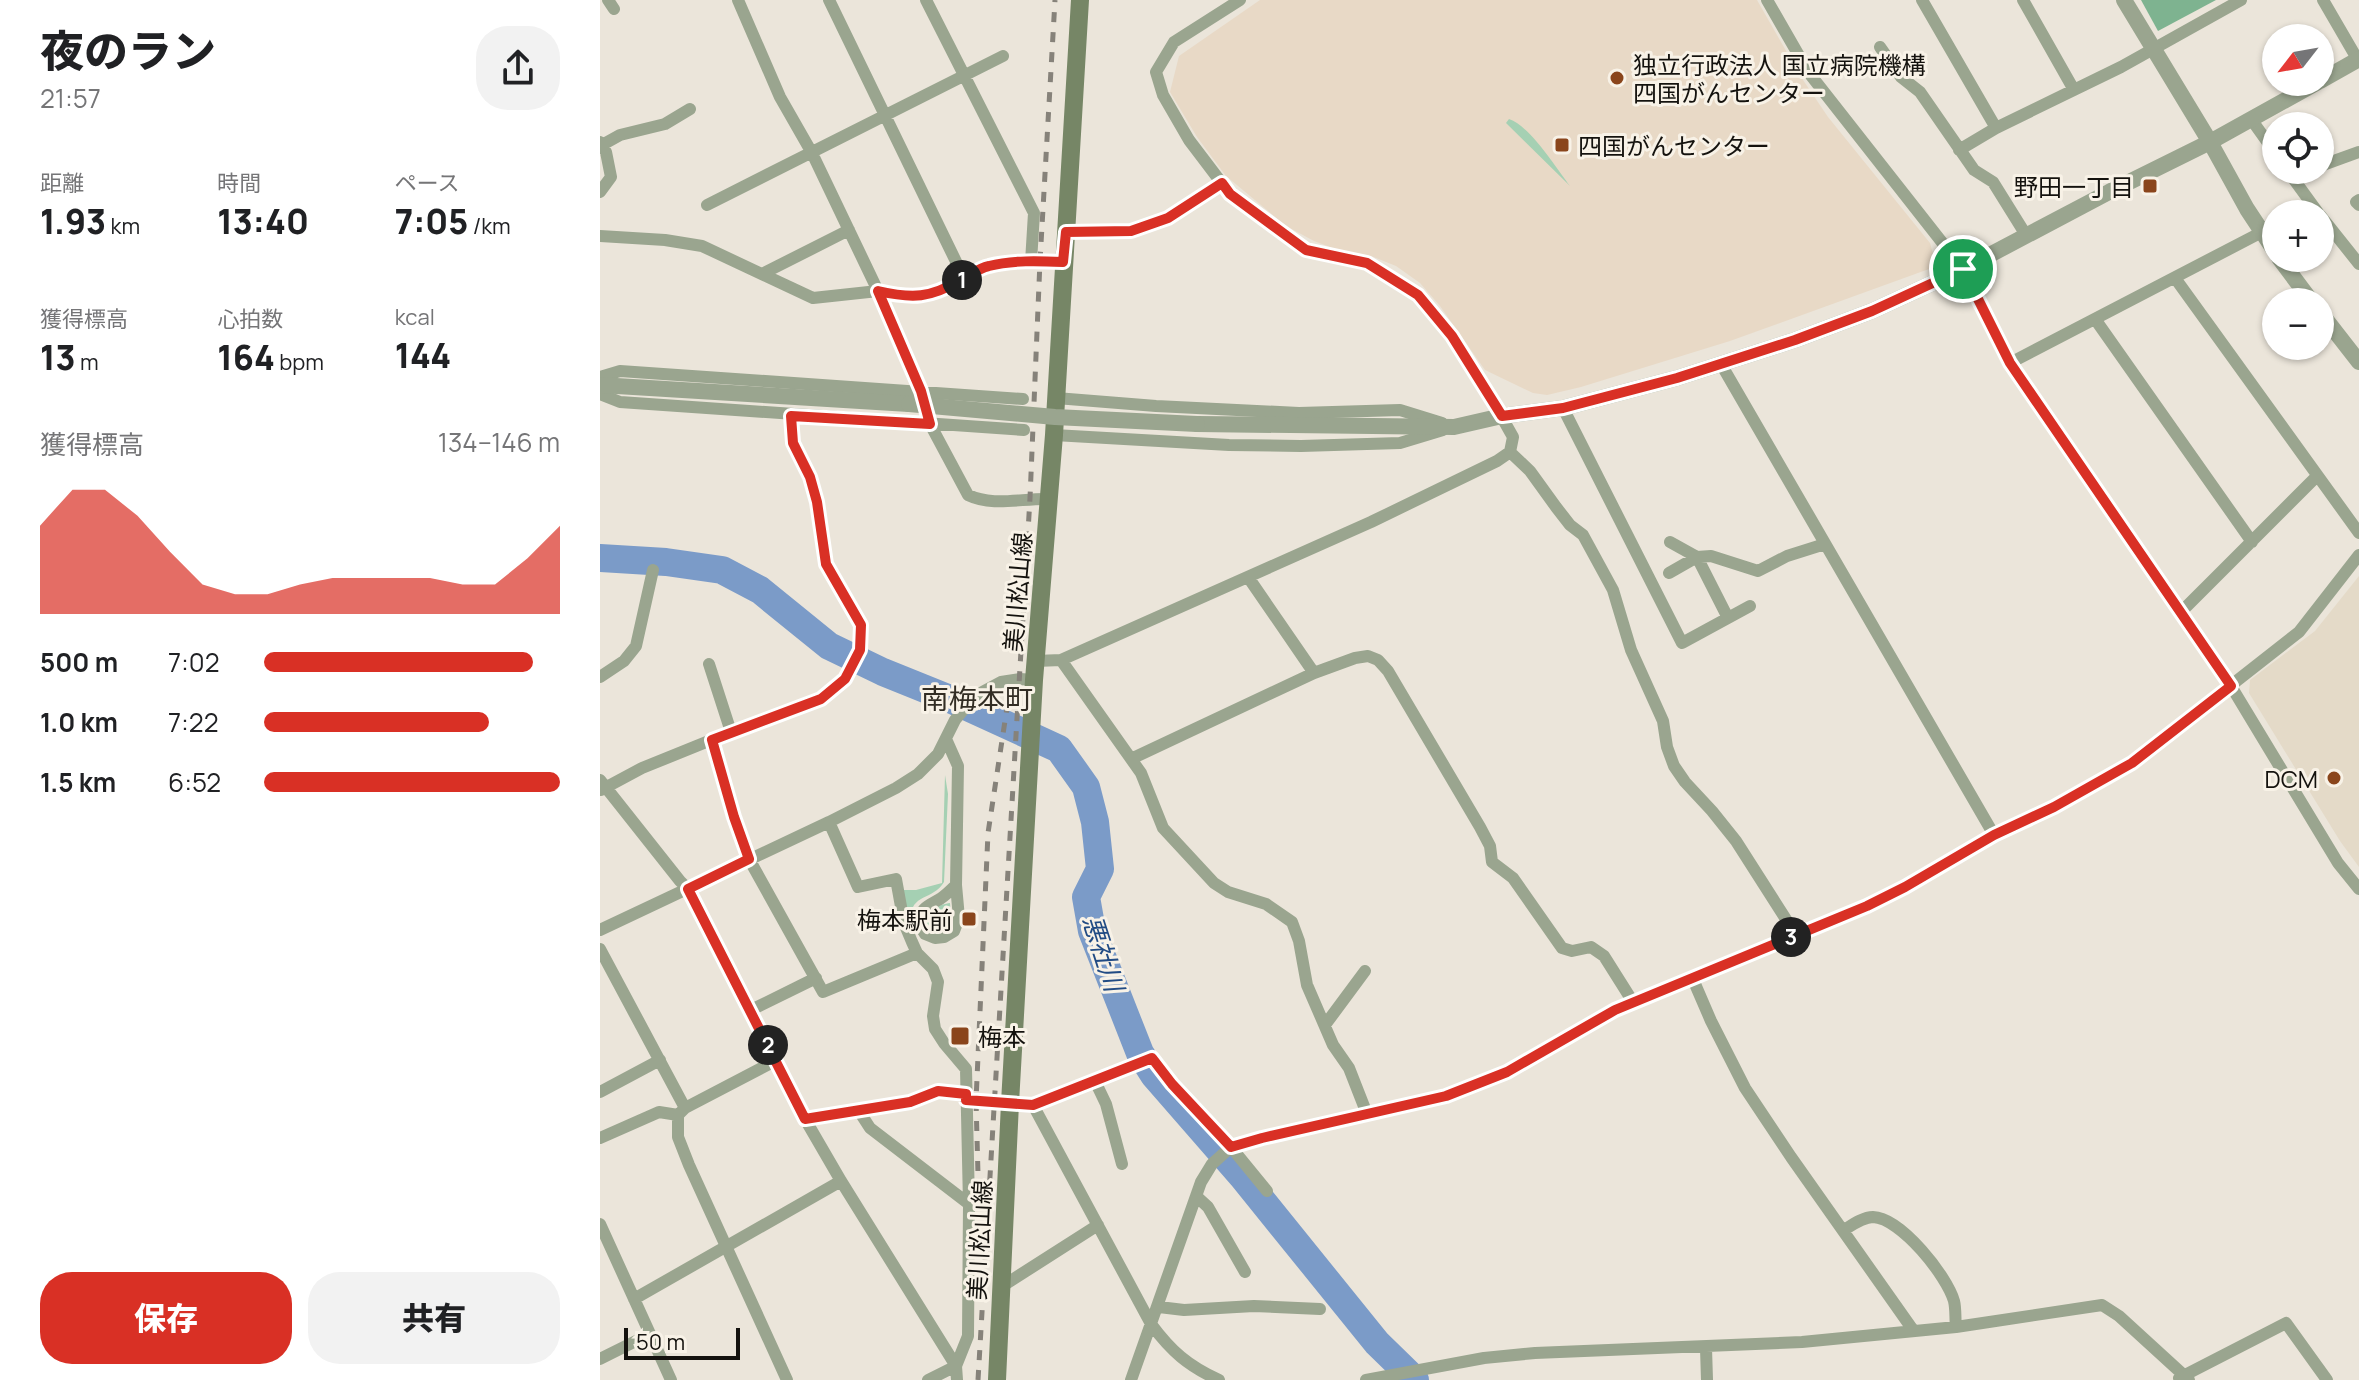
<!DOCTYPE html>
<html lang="ja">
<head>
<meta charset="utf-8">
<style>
  body { margin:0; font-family:Manrope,"Noto Sans JP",sans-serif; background:#f2f2f2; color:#202124; height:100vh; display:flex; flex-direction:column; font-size:30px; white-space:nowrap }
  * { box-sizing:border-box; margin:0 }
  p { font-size:26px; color:#757577 }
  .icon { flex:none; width:44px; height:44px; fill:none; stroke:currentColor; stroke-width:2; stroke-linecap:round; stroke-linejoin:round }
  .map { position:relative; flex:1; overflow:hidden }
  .sheet { display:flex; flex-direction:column; background:#fff; width:600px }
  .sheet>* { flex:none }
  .needle { width:52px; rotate:239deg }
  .tools { position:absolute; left:1662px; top:24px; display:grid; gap:16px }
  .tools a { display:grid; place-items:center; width:72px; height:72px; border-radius:50%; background:#fff; box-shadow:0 2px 6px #0004; font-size:40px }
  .scale { position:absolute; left:24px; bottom:20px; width:116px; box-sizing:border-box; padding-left:8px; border:4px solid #14120e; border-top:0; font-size:22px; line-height:28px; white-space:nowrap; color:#14120e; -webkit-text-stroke:6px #f8f2e7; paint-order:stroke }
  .pin { position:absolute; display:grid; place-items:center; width:68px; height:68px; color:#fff; margin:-34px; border:4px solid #fff; border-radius:50%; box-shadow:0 2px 8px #0007 }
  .km { position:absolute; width:40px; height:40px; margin:-20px; border-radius:50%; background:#222; color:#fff; font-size:22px; line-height:40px; text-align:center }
  .round { display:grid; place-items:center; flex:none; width:84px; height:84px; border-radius:32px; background:#f2f2f2 }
  .summary { display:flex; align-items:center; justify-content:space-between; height:136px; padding:0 40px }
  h1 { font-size:44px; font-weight:800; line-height:60px }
  .stats { display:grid; grid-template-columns:repeat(3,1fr); gap:12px; height:136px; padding:8px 40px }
  .stats div { display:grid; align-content:center }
  .stats b { font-size:34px; font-weight:800 }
  .stats small { font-size:22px; font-weight:400 }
  .stats p { font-size:22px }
  .chart { height:224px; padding:16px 40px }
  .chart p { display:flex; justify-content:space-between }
  .chart svg { width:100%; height:144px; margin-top:8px; fill:#d93025; opacity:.7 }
  .button { display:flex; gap:16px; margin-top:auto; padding:16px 40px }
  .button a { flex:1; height:92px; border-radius:32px; background:#d93025; color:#fff; font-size:32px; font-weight:800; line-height:92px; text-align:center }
  .button a+a { background:#f2f2f2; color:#202124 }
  ul { padding:0 40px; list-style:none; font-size:26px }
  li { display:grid; grid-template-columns:128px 96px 1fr; align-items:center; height:60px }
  li i { height:20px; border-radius:10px; background:#d93025 }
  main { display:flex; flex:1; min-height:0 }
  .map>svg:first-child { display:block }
  .built { fill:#e4dac8 }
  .medical { fill:#e8d9c6 }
  .green { fill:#a5d0b3 }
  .forest { fill:#7eb390 }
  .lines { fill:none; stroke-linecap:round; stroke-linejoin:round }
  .river { stroke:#7b9bc8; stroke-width:28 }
  .minor { stroke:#9aa58f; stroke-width:12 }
  .tertiary { stroke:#9aa58f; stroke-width:16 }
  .secondary { stroke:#768666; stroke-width:18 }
  .rail { stroke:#86827a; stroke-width:5; stroke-dasharray:10 10; stroke-linecap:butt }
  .tertiary-bridge { stroke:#9aa58f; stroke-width:16 }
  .route-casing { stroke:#fff; stroke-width:16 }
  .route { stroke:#d93025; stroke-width:10 }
  .poi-dot { fill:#8a451b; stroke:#f8f2e7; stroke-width:3 }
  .labels { text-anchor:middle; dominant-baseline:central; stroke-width:6; stroke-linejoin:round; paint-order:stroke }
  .poi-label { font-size:24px; fill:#14120e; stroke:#f8f2e7; text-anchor:start }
  .street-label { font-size:24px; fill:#14120e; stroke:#f8f2e7 }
  .water-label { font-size:26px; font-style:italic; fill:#214b84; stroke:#f8f2e7 }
  .quarter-label { font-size:28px; fill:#322d24; stroke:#f8f2e7 }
</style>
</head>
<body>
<main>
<section class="sheet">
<div class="summary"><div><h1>夜のラン</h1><p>21:57</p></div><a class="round"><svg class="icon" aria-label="share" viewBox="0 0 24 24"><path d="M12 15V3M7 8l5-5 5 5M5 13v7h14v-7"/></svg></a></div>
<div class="stats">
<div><p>距離</p><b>1.93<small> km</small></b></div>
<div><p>時間</p><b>13:40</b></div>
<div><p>ペース</p><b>7:05<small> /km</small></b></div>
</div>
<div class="stats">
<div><p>獲得標高</p><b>13<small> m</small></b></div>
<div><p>心拍数</p><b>164<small> bpm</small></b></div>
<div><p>kcal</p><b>144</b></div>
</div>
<div class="chart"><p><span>獲得標高</span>134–146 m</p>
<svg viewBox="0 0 160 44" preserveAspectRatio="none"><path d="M0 44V17L10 6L20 6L30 14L40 25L50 35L60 38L70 38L80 35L90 33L100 33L110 33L120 33L130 35L140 35L150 27L160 17V44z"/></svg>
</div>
<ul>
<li><b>500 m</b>7:02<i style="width:91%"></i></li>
<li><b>1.0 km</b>7:22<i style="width:76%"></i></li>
<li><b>1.5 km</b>6:52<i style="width:100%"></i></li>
</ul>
<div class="button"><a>保存</a><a>共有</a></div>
</section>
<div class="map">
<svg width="1759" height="1380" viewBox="0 0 1759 1380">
  <rect width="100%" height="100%" fill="#ebe5da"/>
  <!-- built -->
  <path class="built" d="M1759 576V867L1740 841 1649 693 1650 680 1715 631Z"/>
  <!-- medical -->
  <path class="medical" d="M660 0H1157L1201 77 1228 117 1330 243 1335 261 1329 269 1130 341 981 387 947 395 933 393 885 370 840 306 820 283 796 266 771 256 738 250 714 241 686 226 626 176 597 137 570 92 579 56Z"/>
  <!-- green -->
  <path class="green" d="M909 119C930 126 956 168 970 186L906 123Z
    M345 775 348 794 344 882C332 902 308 892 311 924L302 890H316L342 883Z
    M350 903C351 916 350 924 338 929L327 924C323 909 339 905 350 903Z"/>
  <!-- forest -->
  <path class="forest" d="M1541 0H1616L1558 31Z"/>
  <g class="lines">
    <!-- river -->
    <path class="river" d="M0 558 66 562 122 570 160 590 229 646 283 672 350 699 459 749 486 787 495 822 500 869 486 897 492 931 540 1053 554 1075 642 1176 777 1343 815 1380"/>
    <!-- minor -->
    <path class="minor" d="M8 0 14 9
      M138 0 180 97 212 153 278 291 321 391 330 424 368 495C393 507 422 498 449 499
      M229 0 364 278
      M326 0 434 213 431 262
      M1167 0 1209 73 1363 269 1410 363 1631 686 1738 863 1759 889
      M1322 0 1396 128
      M1423 0 1474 90
      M1723 0 1759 62
      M1280 47 1301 77 1320 92 1374 170 1393 182 1426 235
      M1651 119 1676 154
      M0 142 6 152 11 177 0 192
      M2 145 20 135 65 124 90 109
      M1359 150 1396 128 1521 67 1641 0
      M1720 166 1759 152
      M1687 170 1719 214
      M1692 177 1710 170
      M1759 200 1756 202 1759 205
      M107 205 403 56
      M1720 215 1759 264
      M466 232 531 231 568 218 622 183
      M0 236 65 240 102 246 213 298 278 291 302 296H324L340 292 386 266 440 261 463 262
      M162 274 249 230
      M1575 278 1759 533
      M1495 319 1652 542
      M1410 363 1662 232
      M1121 364 1394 835
      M0 377 20 371 423 399
      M0 394 20 402 424 430
      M456 398 556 406 699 413 800 410 842 423
      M963 408 1082 643 1150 606
      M454 435 629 445 701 446 800 443 843 430
      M910 452 930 471 956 507 970 525 983 535 1013 590 1031 650 1063 721 1067 747 1074 766 1085 782 1112 811 1136 841 1196 935
      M1070 542 1097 557 1111 556 1158 571 1187 556 1225 544
      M1069 573 1097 557 1128 618
      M648 577 714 673
      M1581 612 1717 476
      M461 660 541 773 563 828 614 883 628 892 666 904 692 922 699 941 707 985 733 1045 749 1068 767 1114
      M436 661 461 660 771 522 897 461 910 452 913 437 882 382 852 336 818 295 767 263 706 250 630 194 589 140 563 95 556 72 574 42 640 0
      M109 664 131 732
      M0 677 24 661 36 646 53 570
      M346 739 358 766 356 885 359 918 354 931 344 937 335 938 325 934 318 923C321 907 328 906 340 899 346 895 351 890 356 885
      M112 740 134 817 149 859 223 992 317 953
      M531 759 714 673 755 658 768 656 778 660 788 671 880 827 890 846 892 862 913 878 962 948 972 951 991 947 1004 956 1033 1002
      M0 780 80 881 88 889 205 1119 241 1181 356 1366 357 1380
      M1 790 42 768 131 732 221 699 250 672 260 650 261 625 226 564 217 502 210 477 193 443 191 416
      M229 822 258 887 296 879 304 923 312 942 317 953 333 969 338 982 333 1016 335 1029 344 1043 366 1069 369 1204 368 1336 356 1366 328 1380
      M0 930 229 822 296 788 318 774 338 754 355 720 375 696 401 682 420 679 434 680
      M0 949 85 1108 78 1115V1137L89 1165 187 1380
      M1092 977 1111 1021 1145 1088 1191 1157 1313 1330
      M151 1010 216 978
      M725 1025 765 971
      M495 1081 506 1104 522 1164
      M0 1092 60 1060
      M366 1100 433 1105 551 1324C571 1351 588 1366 619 1380
      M433 1105 552 1058 572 1084 631 1147 667 1191
      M85 1108 175 1061
      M259 1111 270 1128 369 1204
      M205 1119 310 1102 338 1091 366 1094
      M0 1138 59 1112 78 1115
      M596 1196 608 1207 645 1272
      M0 1224 71 1380
      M1244 1230C1252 1225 1263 1217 1273 1217 1301 1218 1347 1276 1354 1301 1356 1309 1355 1319 1356 1327
      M401 1287 498 1225
      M34 1299 241 1181
      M559 1307 584 1310 654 1306 720 1309
      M1106 1348 1107 1380
      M0 1359 50 1334
      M1579 1378 1686 1323 1727 1380
      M531 1380 601 1182 612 1164 631 1147 662 1138 846 1096 907 1072 1015 1010 1267 906 1305 887 1394 835 1454 807 1532 763 1699 632 1759 555
      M766 1380 884 1358 935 1353 1202 1342 1356 1327 1502 1305 1519 1316 1589 1380"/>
    <!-- tertiary -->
    <path class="tertiary" d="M1524 0 1610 142 1647 209 1676 253
      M1720 81 1759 59
      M1679 258 1712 302
      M1720 312 1759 362
      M0 385 309 404
      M597 424 854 427 902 416 963 408 1077 378 1195 340 1272 311 1363 269 1509 192 1610 142 1718 82"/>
    <!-- secondary -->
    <path class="secondary" d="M397 1380 410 1103 434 680 454 435 480 0"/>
    <!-- rail -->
    <path class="rail" d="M379 1211 376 1101 388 833 408 701
      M378 1380 430 498 440 261 455 0"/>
    <!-- tertiary-bridge -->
    <path class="tertiary-bridge" d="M309 404 455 417 597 424"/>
  </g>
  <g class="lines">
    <defs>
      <path id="route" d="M622 183 630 194 706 250 767 263 818 295 852 336 902 416 963 408 1077 378 1195 340 1272 311 1363 269 1410 363 1631 686 1532 763 1454 807 1394 835 1305 887 1267 906 1015 1010 907 1072 846 1096 662 1138 631 1147 572 1084 552 1058 433 1105 366 1100V1094L338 1091 310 1102 205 1119 88 889 149 859 134 817 112 740 221 699 245 679 260 650 261 625 226 564 217 502 210 477 193 443 191 416 330 424 321 391 278 291C313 299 330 298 361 280 370 275 379 268 389 266 412 260 439 261 463 262L466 232 531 231 568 218Z"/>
    </defs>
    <!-- route casing -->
    <use href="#route" class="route-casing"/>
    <!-- route -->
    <use href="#route" class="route"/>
  </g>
  <!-- markers -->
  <g class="poi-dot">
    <circle cx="1017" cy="78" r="8"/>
    <rect x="954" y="137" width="16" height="16" rx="4"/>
    <rect x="1542" y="178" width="16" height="16" rx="4"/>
    <circle cx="1734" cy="778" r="8"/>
    <rect x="361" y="911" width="16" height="16" rx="4"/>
    <rect x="350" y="1026" width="20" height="20" rx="4"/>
  </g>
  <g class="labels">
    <!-- poi labels -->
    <g class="poi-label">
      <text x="1033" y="64">独立行政法人 国立病院機構<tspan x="1033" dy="28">四国がんセンター</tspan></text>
      <text x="978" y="145">四国がんセンター</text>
      <text x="1534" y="186" text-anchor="end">野田一丁目</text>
      <text x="1718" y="778" text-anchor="end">DCM</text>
      <text x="353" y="919" text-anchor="end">梅本駅前</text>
      <text x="378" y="1036">梅本</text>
    </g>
    <!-- street labels -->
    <g class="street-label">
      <text transform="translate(417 592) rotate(-85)">美川松山線</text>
      <text transform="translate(379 1240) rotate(-87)">美川松山線</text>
    </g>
    <!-- water labels -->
    <g class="water-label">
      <text transform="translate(504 953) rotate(72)">悪社川</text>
    </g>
    <!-- quarter labels -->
    <g class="quarter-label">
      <text x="377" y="698">南梅本町</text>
    </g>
  </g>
</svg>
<div class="tools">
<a><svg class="needle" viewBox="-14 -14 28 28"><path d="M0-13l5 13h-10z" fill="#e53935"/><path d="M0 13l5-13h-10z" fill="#757577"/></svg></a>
<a><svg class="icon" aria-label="locate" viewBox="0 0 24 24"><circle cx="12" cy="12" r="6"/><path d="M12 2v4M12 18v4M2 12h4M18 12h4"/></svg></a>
<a>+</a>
<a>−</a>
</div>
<div class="scale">50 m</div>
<div class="pin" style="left:1363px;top:269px;background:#1e9e55"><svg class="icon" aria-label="arrive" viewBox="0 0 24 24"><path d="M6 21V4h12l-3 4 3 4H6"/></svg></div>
<b class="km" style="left:362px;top:280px">1</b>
<b class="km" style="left:168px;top:1045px">2</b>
<b class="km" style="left:1191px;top:937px">3</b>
</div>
</main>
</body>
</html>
